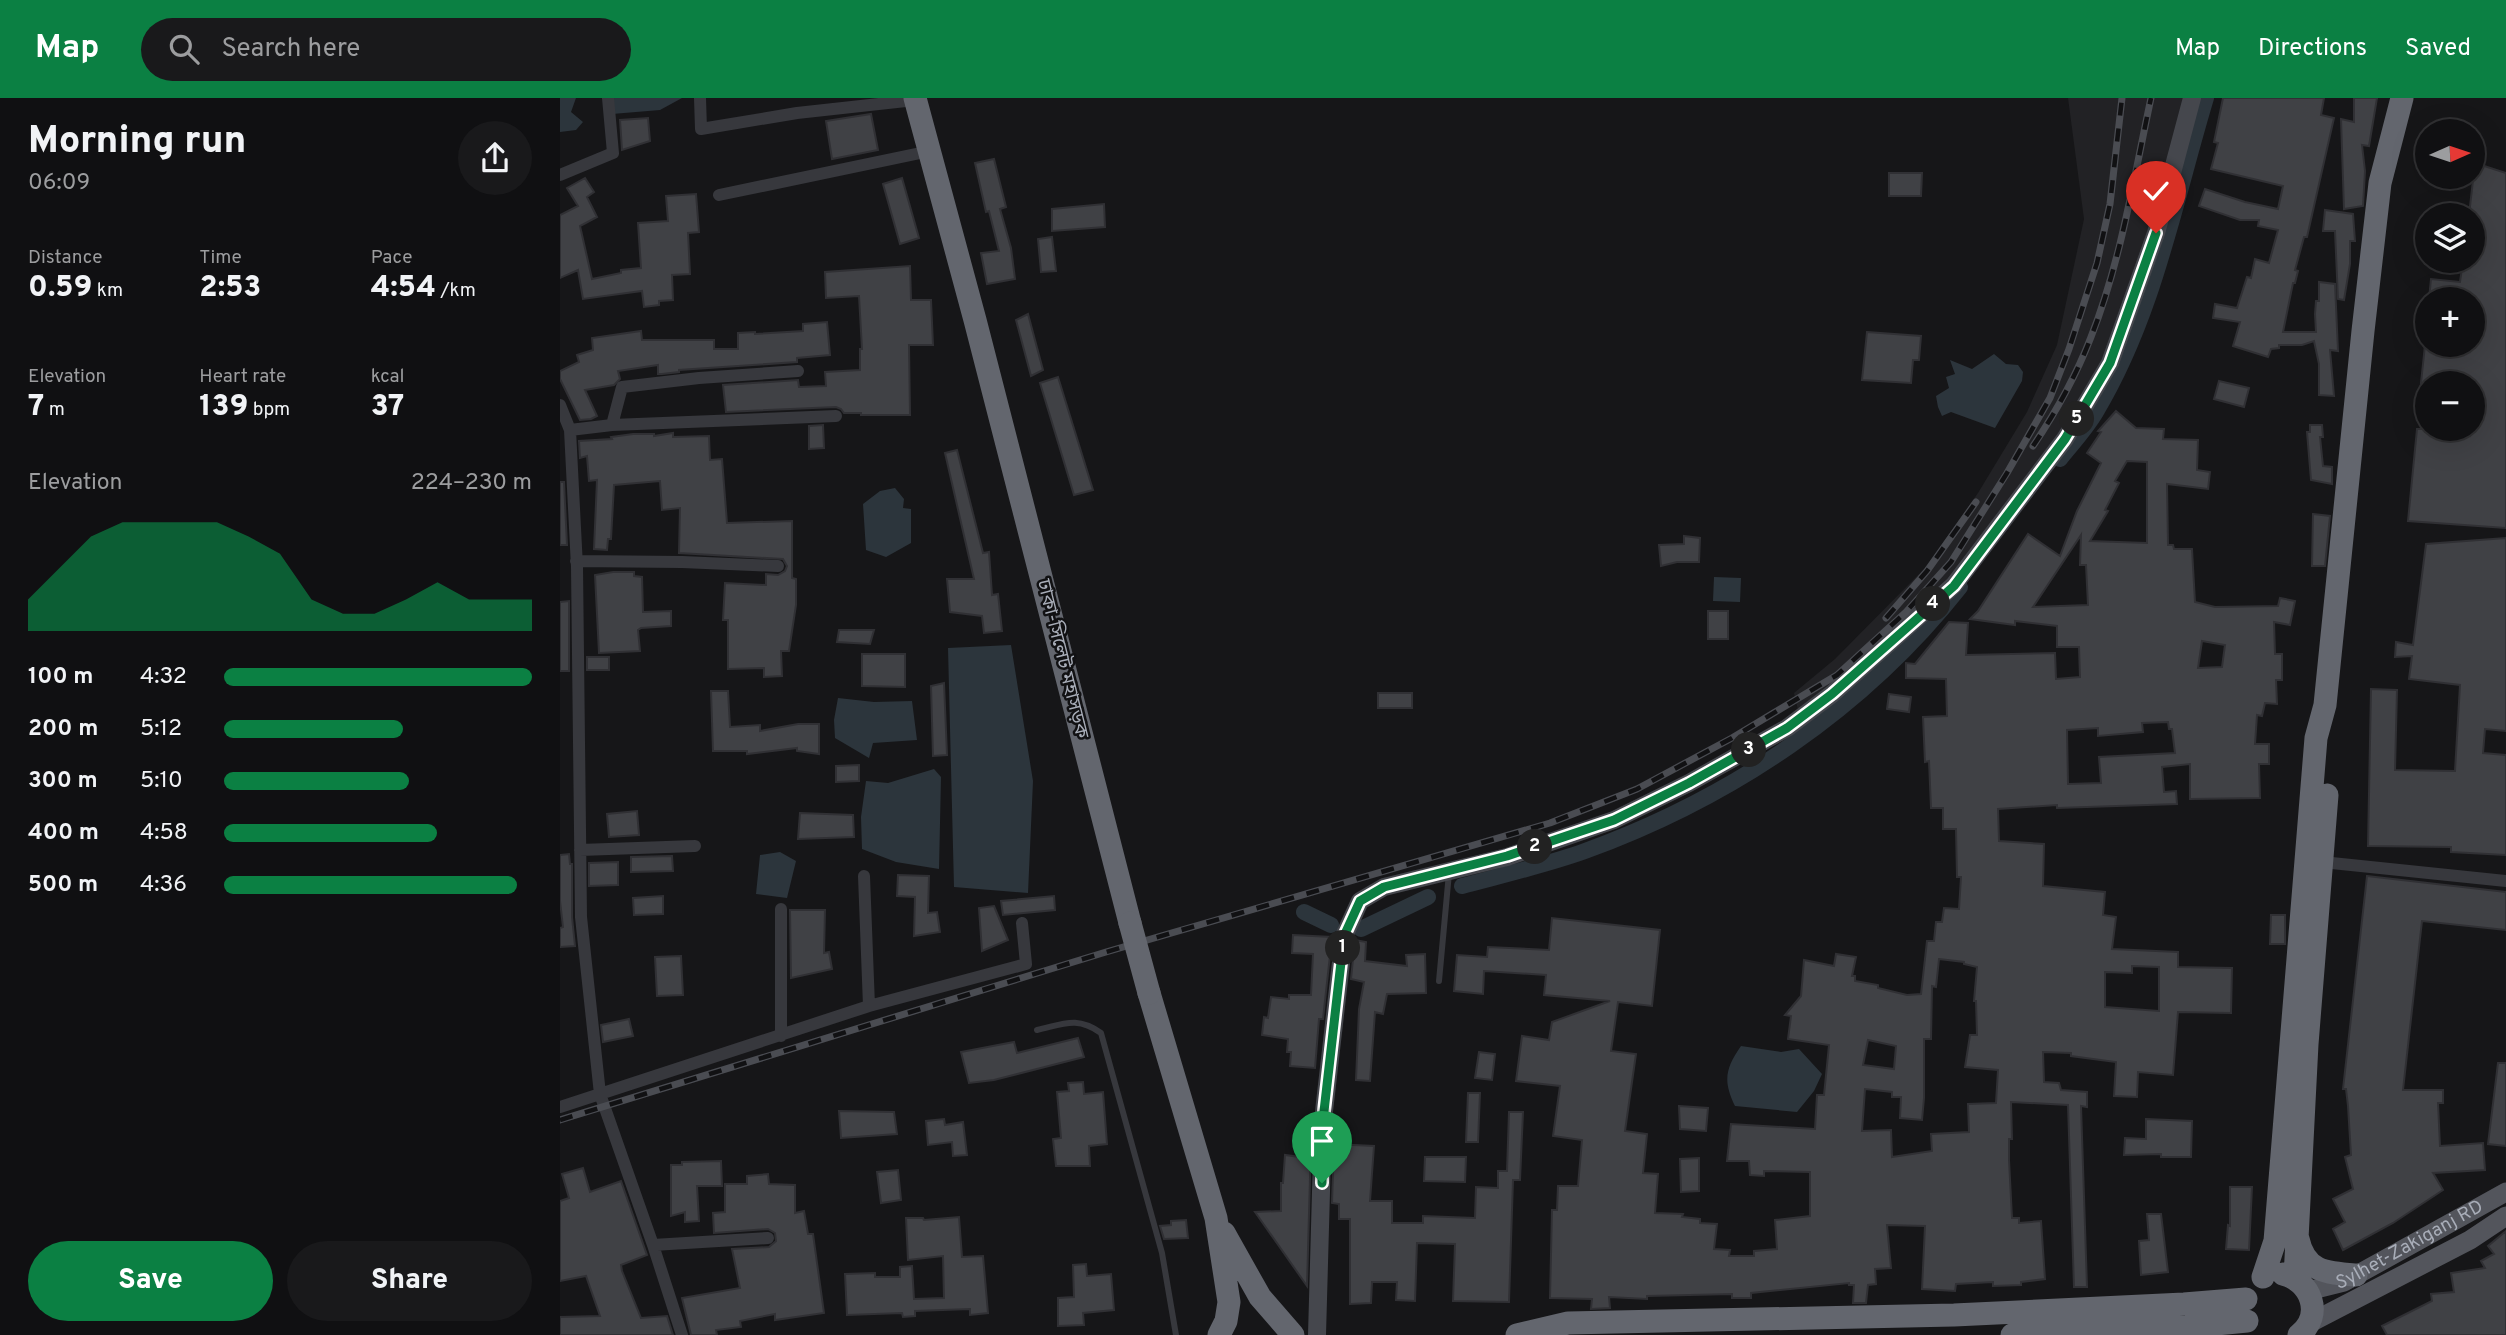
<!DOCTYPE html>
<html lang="en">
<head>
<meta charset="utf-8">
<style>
  body { margin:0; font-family:Overpass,"Noto Sans Bengali",sans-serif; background:#19191b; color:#f1f3f6; height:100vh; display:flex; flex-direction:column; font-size:26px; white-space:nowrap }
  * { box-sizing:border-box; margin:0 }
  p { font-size:23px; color:#9c9d9f }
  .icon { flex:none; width:38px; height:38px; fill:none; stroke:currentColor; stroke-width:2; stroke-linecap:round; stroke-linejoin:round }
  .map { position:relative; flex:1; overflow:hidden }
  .details { display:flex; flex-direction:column; background:#101012; width:560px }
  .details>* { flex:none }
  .needle { width:46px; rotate:87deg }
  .buttons { position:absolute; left:1855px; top:21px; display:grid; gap:14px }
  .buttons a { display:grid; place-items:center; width:70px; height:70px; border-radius:50%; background:#101012; box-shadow:0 7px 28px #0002,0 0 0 2px #303032; font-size:35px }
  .pin { position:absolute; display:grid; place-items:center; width:60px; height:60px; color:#fff; margin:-72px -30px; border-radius:50% 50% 50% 0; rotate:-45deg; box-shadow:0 0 7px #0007 }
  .pin .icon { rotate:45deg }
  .km { position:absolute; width:35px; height:35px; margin:-18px; border-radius:50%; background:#222; color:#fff; font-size:19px; line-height:35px; text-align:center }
  .round { display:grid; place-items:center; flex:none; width:74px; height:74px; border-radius:37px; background:#19191b }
  .headline { display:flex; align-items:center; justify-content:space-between; height:119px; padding:0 28px }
  h1 { font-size:38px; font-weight:800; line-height:52px }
  .stats { display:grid; grid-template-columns:repeat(3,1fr); gap:10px; height:119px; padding:7px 28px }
  .stats div { display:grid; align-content:center }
  .stats b { font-size:30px; font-weight:800 }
  .stats small { font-size:19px; font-weight:400 }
  .stats p { font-size:19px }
  .chart { height:196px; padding:14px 28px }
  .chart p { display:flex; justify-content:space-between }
  .chart svg { width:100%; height:126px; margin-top:7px; fill:#0b8043; opacity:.7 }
  .cta { display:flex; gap:14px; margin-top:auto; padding:14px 28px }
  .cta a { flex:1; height:80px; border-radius:42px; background:#0b8043; color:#fff; font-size:28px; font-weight:800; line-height:80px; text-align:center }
  .cta a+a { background:#19191b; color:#f1f3f6 }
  ul { padding:0 28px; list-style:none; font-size:23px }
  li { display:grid; grid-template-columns:112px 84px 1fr; align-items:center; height:52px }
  li i { height:18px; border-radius:9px; background:#0b8043 }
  header { display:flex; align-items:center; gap:42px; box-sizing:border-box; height:98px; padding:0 35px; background:#0b8043; color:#fff }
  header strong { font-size:33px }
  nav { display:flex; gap:38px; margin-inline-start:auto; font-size:24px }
  .search { width:490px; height:63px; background:#19191b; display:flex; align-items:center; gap:18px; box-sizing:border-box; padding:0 24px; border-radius:38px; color:#9c9d9f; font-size:26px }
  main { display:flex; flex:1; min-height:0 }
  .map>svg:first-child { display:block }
  .built { fill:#222225 }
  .water { fill:#2c353c }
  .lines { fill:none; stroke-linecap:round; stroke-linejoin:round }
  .canal { stroke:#2c353c; stroke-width:16 }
  .building { fill:#404145; stroke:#303034; stroke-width:2; fill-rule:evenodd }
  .lane { stroke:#37383d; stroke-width:6 }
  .street { stroke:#37383d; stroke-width:12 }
  .secondary { stroke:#45474d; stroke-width:18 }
  .primary { stroke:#53555c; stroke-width:19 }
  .highway { stroke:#63666e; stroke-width:23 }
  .rail-casing { stroke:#4a4c52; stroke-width:7 }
  .rail { stroke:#111113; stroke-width:4.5; stroke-dasharray:13; stroke-linecap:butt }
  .highway-bridge { stroke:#63666e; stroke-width:23 }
  .route-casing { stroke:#fff; stroke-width:14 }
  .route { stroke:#0b8043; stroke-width:9 }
  .labels { text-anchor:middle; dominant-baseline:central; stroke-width:5; stroke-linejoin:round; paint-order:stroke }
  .street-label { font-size:19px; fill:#a8adb8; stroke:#111113 }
</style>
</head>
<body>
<header>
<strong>Map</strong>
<div class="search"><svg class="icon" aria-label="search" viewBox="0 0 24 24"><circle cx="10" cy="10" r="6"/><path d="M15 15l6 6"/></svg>Search here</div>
<nav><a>Map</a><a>Directions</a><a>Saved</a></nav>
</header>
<main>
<section class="details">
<div class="headline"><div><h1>Morning run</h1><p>06:09</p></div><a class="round"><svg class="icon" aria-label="share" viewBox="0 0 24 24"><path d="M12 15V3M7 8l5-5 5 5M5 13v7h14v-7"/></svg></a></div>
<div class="stats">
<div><p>Distance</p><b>0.59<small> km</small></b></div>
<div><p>Time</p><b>2:53</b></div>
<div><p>Pace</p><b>4:54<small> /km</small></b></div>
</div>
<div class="stats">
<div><p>Elevation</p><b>7<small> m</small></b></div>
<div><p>Heart rate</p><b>139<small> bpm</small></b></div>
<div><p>kcal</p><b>37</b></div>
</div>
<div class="chart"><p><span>Elevation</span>224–230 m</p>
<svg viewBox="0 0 160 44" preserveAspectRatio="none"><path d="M0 44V33L10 22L20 11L30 6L40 6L50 6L60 6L70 11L80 17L90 33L100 38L110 38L120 33L130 27L140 33L150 33L160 33V44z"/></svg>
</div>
<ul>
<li><b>100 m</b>4:32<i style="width:100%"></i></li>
<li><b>200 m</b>5:12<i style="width:58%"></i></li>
<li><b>300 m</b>5:10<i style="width:60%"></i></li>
<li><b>400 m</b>4:58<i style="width:69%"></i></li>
<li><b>500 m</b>4:36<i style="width:95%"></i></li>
</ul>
<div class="cta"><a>Save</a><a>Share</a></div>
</section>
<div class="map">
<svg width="1946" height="1237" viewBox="0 0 1946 1237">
  <rect width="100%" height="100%" fill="#161618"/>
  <!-- built -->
  <path class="built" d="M1508 0H1632L1545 260 1510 324 1386 486 1283 579 1238 612 1234 595 1275 561 1366 469 1418 395 1467 314 1497 247 1524 121Z"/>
  <!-- water -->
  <path class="water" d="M0 0H16L11 14 23 24 16 32 0 34Z
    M50 0H122L100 12 52 16Z
    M1434 256 1446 266 1458 267 1463 274 1462 283 1435 330 1391 314 1382 318 1378 309 1376 298 1389 290 1386 279 1395 276 1390 262 1412 271Z
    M335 390 344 401 343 410 351 411V445L326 459 306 452 303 406 320 393Z
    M1154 479 1181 480 1180 504 1153 503Z
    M451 547 473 683 468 795 394 789 388 550Z
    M278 600 314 604 352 603 357 642 313 645 309 660 275 640 274 622Z
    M374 671 381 679 379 771 336 764 302 751 301 719 306 683 328 685Z
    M220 754 236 763 227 800 196 796 200 757Z
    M1181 948 1221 954 1239 951 1262 976 1254 993 1237 1014 1175 1008C1163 983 1165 971 1181 948Z"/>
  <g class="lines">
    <!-- canal -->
    <path class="canal" d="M1500 361C1512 346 1526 331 1536 314 1594 217 1614 106 1646 0
      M902 788C943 777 986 767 1025 753 1171 700 1304 611 1400 489
      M744 814 771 827
      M801 831 868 799"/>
  </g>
  <!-- building -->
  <path class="building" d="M1663 0H1764L1761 17 1774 20 1747 139H1744L1735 172 1738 173 1735 185H1733L1723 234H1756L1755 216 1756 203H1759V184L1775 186 1778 253 1770 252 1774 298 1759 297V266L1754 243 1742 247H1719V250L1711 251 1708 259 1673 248 1680 224 1653 220 1655 206 1677 210 1687 179 1691 180 1695 161 1709 165 1718 132 1698 128 1699 122H1680L1639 108 1645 91 1685 104 1718 111 1723 88 1651 71 1658 45 1654 44Z
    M1794 0H1817L1809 48 1802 47 1805 73 1803 108 1784 111 1781 21 1794 24Z
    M311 16 318 52 272 61 266 23Z
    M88 20 90 43 62 52 60 22Z
    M434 61 446 109 440 111 451 150 455 181 427 186 421 155 439 153 429 113 426 114 415 65Z
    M1915 65 1946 75V430L1848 423 1857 331H1913V285H1861L1865 247H1913V201H1869L1871 181 1900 184 1903 163H1913V117H1909Z
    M1329 75H1362L1361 98H1329Z
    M25 80 34 94 27 99 37 119 20 128 32 181 61 175V172L81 170 78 125 108 123 106 98 136 96 139 134 128 135 130 176 112 177 113 202 99 203V207L84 209 82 193 23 201 18 172 0 180V117L18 108 7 90Z
    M342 80 359 140 340 146 323 86Z
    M544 106 545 129 492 133V111Z
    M1765 112 1793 116 1795 143H1790V166L1784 202 1778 201 1775 133H1763Z
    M492 139 496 173 481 174 478 141Z
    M350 168 351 202H371L373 247H349L350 317H301V315H284L281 311 276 309 166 314 163 287 238 282 239 289 266 288 265 274 300 272V251H302L299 198 266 200 265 174Z
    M468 216 483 272 471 278 456 222Z
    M267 224 270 257 237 260V264L119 272V274L102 276H98V267L58 273 60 281 54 287 25 292 37 318 31 321 20 322 0 281V273L19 264 17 257 33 252 32 240 81 233 82 242H154V251H178V235L195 234V236L243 233V226Z
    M1307 234 1361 238 1359 262H1353L1351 285 1302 282Z
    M498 279 533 392 514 397 480 285Z
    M1659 283 1689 290 1684 309 1654 301Z
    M1556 313 1576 330 1604 331 1603 341 1638 342 1637 372 1650 374 1648 391 1607 386 1608 447H1613L1614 451H1632L1635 504 1655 509 1718 508 1720 500 1735 503 1730 527 1714 524 1715 556H1722V582H1716L1717 606 1705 605 1702 618 1697 617 1695 646H1709V666H1699L1700 700 1630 701V666L1602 669 1604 694 1616 693 1617 706 1497 710V707L1438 711 1439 743 1484 746 1483 788 1545 794 1543 817 1556 819 1552 851 1618 854V869L1672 870 1671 915 1618 914 1613 977 1578 974 1577 999 1554 998 1556 964 1511 958V955L1483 954 1484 984 1499 985 1501 992 1527 994V1009L1521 1008 1527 1189H1514L1508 1007 1451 1004 1452 1041H1449V1062L1452 1120H1459V1125L1481 1123 1485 1181 1461 1184V1187L1433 1188V1184L1396 1186 1395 1193 1362 1191 1365 1128 1327 1127 1331 1170 1315 1171 1316 1186 1308 1187 1306 1205H1293L1294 1187H1289V1185L1191 1195V1200H1172V1196L1087 1198V1201L1049 1199 1050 1210 1031 1211 1032 1201 990 1200 992 1112H997L998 1088H1018L1022 1042 993 1038 1000 988 956 983 962 938 989 942 992 924 1050 903 984 897 986 877 924 873 923 896 894 893 897 857 927 859 928 849 989 852 992 820 1100 832 1092 908 1058 904 1051 953 1076 956 1065 1033 1087 1036 1083 1075 1098 1076 1095 1115 1123 1116 1122 1119 1140 1121V1125L1157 1126 1154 1151 1170 1152 1169 1158H1194V1153L1217 1151 1215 1122 1250 1118V1074L1204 1073V1078L1190 1077 1189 1063H1167L1171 1026 1255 1031 1257 997H1264L1269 947 1228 941 1231 918 1225 917 1241 898 1244 862 1274 868 1276 856 1296 859 1292 878H1295V883L1318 887V890L1347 897 1361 896 1367 843H1374L1376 824H1382L1384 810 1399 811 1401 779H1397L1396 731H1383V710H1371L1369 663 1365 664 1363 619 1387 618 1386 581 1346 580V565L1355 566 1389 524 1408 525 1406 557 1495 555 1496 581 1520 579 1519 549H1497V528L1455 523V527L1410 521 1418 513 1468 436 1500 458 1517 413 1541 365 1527 355 1541 334 1538 333ZM1567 363 1587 364V445L1530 443 1548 413 1545 412 1559 385 1555 383ZM1521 437 1520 467H1526L1528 507 1473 509ZM1642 543 1665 547 1662 569 1638 570ZM1608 624 1609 631H1612L1615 655 1539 659 1541 685 1508 686 1507 632 1538 630V638L1583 634 1582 625ZM1379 861 1404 864V866L1417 869 1414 903H1416L1417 937H1410L1405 969 1438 972 1436 1005 1408 1006 1409 1034 1371 1036 1372 1053 1332 1059 1331 1032 1302 1033 1305 991 1332 994V999H1341L1340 1020 1362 1022 1364 1000V941H1371L1372 888 1376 889ZM1572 868 1599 869V913L1545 909V874L1572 875ZM1308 942 1336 948 1334 971 1303 967Z
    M263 327 264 350 249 351V328Z
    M1750 327H1762L1763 339H1760L1763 368 1772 369V386L1751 382 1747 334H1750Z
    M113 335V339L149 338 150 362 162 361 167 425 232 423V480L236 481V507L229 553H221L222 578 204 579V570L168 571V522H163L165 485 206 487V476L218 477 225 473 227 468 223 461 119 455 120 410 102 412 100 383 54 387 51 441H48L47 452 34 451 37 382 29 383 27 358 20 360 19 343 52 341 51 339 73 336H94V338Z
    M397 352 423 455 429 454 432 497 438 496 442 533 424 535 422 518 390 514 387 481H414L385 355Z
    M0 384H4L7 447H0Z
    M1753 416 1770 418 1765 468H1752Z
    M1124 438 1140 440 1139 464H1117L1101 468 1099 447 1124 446Z
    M1946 440V633L1925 631 1923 655 1946 657V757L1891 754V749L1808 748 1811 591 1837 592 1835 672 1895 673 1900 587 1849 581 1852 558 1835 559 1836 544 1853 547 1866 446Z
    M53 474H74V478L82 479 83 514 111 513V528L81 530 78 532 80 553 39 555 35 477Z
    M9 503V573H0V504Z
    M1148 513H1168V541H1148Z
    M279 532H314L310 546 277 544Z
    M302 556H345V589L302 588Z
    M27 559H49V572H27Z
    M384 585 387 657 373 658 371 588Z
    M151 593H168L170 629 200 627V633L238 626H259V656L237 653V650L187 656V653H153Z
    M818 595H852V610H818Z
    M1329 596 1351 599 1349 614 1327 611Z
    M299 667V683L276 684V668Z
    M77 713 79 737 49 739 47 716Z
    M240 715 293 717 294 739 238 741Z
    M9 756 10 766H12V819L15 848 0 849V830L3 829 0 803V757Z
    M112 758 113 773 71 774V759Z
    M58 764V787L29 788V765Z
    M338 777 369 778 368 815 377 814 380 834 354 838 355 799 337 798Z
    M1807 778 1946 794V832L1862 823 1843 992H1883V1005H1878L1880 1048 1923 1045 1925 1072 1873 1075 1883 1092 1833 1125 1783 1152 1773 1131 1785 1124 1773 1101 1793 1091 1785 1059 1791 1057 1788 1008 1786 991H1783Z
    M103 798V816L74 817 73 800Z
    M494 798 495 812 443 817 441 803Z
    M434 808 448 842 422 853 419 810Z
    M230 812H265L264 855 269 854 272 871 231 880Z
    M1711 817H1725V846H1710Z
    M733 837 772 839 763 921H759L755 970 730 968 731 954H727L728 941 702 937 704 919 708 920 711 899 729 901V897H751L753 856 732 855Z
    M795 842 806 844 805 863 847 868 846 857 865 856 866 895 827 896 823 916 815 914 810 983 796 982 799 911 804 884 791 881Z
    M121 858 123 897 97 898 95 859Z
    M69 921 73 938 43 944 41 927Z
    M518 940 524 959 434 982 409 985 401 954 454 944 457 955Z
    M919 954 935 956 932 982 915 980Z
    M1938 965H1946V1048L1928 1046Z
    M523 984 524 996 543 994 547 1046 529 1048 530 1068H496L493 1041 501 1040 497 994 509 993 508 985Z
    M908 995H920L918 1044H906Z
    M1119 1008 1148 1010 1146 1033 1120 1031Z
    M279 1013 334 1014 337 1036 281 1040Z
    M949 1014H963L960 1082H953L949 1204 893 1203 895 1146 857 1145 855 1203 836 1202 837 1184H812L811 1205 790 1206V1121H779V1106L772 1105 774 1046 814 1048 810 1103H832V1125H863V1118L915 1120 916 1089 938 1090V1073H947Z
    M384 1021 385 1027 403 1024 407 1057 393 1058 392 1044 368 1047 366 1023Z
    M1586 1021 1632 1023 1631 1059H1601V1056L1564 1057 1565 1040 1586 1041Z
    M749 1044H751L747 1188 695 1114 721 1113V1085H723L725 1057 748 1060Z
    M865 1059H906L905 1084 864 1083Z
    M1139 1060V1093L1121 1094 1120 1061Z
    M161 1063 162 1088H137L139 1123 125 1124V1114L111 1118V1067H122V1064Z
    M23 1070 30 1094 61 1083 87 1157 61 1167 62 1173 81 1220 107 1218 113 1237H0V1219L40 1218 26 1178 0 1183V1103L9 1100 2 1076Z
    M338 1072 341 1102 321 1105 317 1074Z
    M208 1076 209 1086 235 1087V1115L244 1113 248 1136H253L264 1215 215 1222V1216L180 1223 181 1229 156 1232 157 1237H131L122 1200 180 1190 172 1151 209 1149 216 1143 215 1135 208 1131 154 1135 153 1115 165 1114V1086H187V1078Z
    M1670 1089H1692L1689 1152 1666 1151 1668 1127 1670 1128Z
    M1587 1116H1601L1608 1174 1581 1177 1579 1143 1589 1142Z
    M399 1119 402 1159 423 1158 428 1215 410 1217V1211L355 1213V1218L343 1219 342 1215 287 1217 285 1176 315 1175V1179H340V1169L352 1168 354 1201 384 1200 383 1158 348 1162 346 1120H363L364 1122Z
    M626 1122 628 1140 604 1141 600 1128 611 1127V1123Z
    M1946 1133V1237H1827L1822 1228 1872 1203 1871 1196 1894 1194 1891 1175 1925 1170 1921 1163 1934 1156 1928 1148Z
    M526 1166 527 1178 551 1176 554 1212 523 1215 524 1227 498 1228V1200L514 1199 513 1167Z"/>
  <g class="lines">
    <!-- lane -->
    <path class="lane" d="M879 883 889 775
      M477 932C504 926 517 918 541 935L602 1155 616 1237"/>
    <!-- street -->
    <path class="street" d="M140 0 141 31 237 15 355 2
      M0 77 53 55 48 0
      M159 97 370 53
      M0 307 10 332 17 469 21 819 40 996 93 1147 122 1237
      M52 327 62 289 139 280 238 273
      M10 332 52 327 276 318
      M16 463 122 464 218 468
      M20 752 135 748
      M1762 764 1946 783
      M304 778 309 908
      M221 811V938
      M0 1009 309 908 466 866 462 825
      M93 1147 208 1140"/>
    <!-- secondary -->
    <path class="secondary" d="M757 1237 763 1022 784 838 800 803 824 789 947 759 1054 722 1129 685 1227 630 1272 596 1394 487 1505 341 1550 265 1596 135 1632 0"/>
    <!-- primary -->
    <g class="primary">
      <path id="s1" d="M1748 1193 1784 1184 1946 1094"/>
      <path d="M1748 1226 1910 1142 1946 1118"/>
    </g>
    <!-- highway -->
    <path class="highway" d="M355 0 415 222 570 825
      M589 895 656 1120 669 1204 666 1223 659 1237
      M664 1135 700 1199 733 1237
      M1738 1141C1745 1174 1766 1175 1796 1177
      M1723 1176C1751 1183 1764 1217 1739 1237
      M1703 1179 1715 1143 1756 640 1765 607 1803 233 1820 85 1842 0
      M1735 1180 1747 946 1767 697
      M957 1237 1008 1225 1394 1217 1624 1206 1686 1201
      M1452 1237 1626 1229 1687 1223"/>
    <defs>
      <path id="rail" d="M1473 348C1496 314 1516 278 1531 239 1561 163 1574 79 1591 0
        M1326 520 1367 473 1416 404
        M0 1022 546 854 990 725 1077 691 1172 640 1277 577 1346 514 1391 464 1447 375 1490 300 1509 251 1537 165 1550 106 1562 0"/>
    </defs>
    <!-- rail casing -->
    <use href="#rail" class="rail-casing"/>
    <!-- rail -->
    <use href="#rail" class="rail"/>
    <!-- highway-bridge -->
    <path class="highway-bridge" d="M570 825 589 895"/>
  </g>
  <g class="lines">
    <defs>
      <path id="route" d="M762 1085 763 1022 784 838 800 803 824 789 947 758 1054 722 1129 685 1227 630 1272 596 1394 488 1505 341 1550 265 1596 135"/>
    </defs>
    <!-- route casing -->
    <use href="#route" class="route-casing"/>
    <!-- route -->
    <use href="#route" class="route"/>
  </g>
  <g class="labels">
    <!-- street labels -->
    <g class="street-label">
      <text transform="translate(502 561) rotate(76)">ঢাকা-সিলেট মহাসড়ক</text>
      <text stroke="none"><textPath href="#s1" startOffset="112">Sylhet-Zakiganj RD</textPath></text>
    </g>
  </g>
</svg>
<div class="buttons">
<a><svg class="needle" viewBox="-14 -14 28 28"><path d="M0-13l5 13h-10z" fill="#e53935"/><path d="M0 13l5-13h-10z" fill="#9c9d9f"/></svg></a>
<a><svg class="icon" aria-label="layers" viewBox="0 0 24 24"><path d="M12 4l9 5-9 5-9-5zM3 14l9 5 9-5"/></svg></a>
<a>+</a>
<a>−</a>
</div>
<div class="pin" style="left:762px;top:1085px;background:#1e9e55"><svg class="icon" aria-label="arrive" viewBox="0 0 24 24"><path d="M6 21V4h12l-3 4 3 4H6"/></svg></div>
<div class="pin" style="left:1596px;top:135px;background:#d93025"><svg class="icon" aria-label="check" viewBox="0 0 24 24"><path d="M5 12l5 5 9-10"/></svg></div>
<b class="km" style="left:783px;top:850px">1</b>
<b class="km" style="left:975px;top:749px">2</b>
<b class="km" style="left:1189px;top:652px">3</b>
<b class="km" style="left:1373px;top:506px">4</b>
<b class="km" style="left:1517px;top:321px">5</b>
</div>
</main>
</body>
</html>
